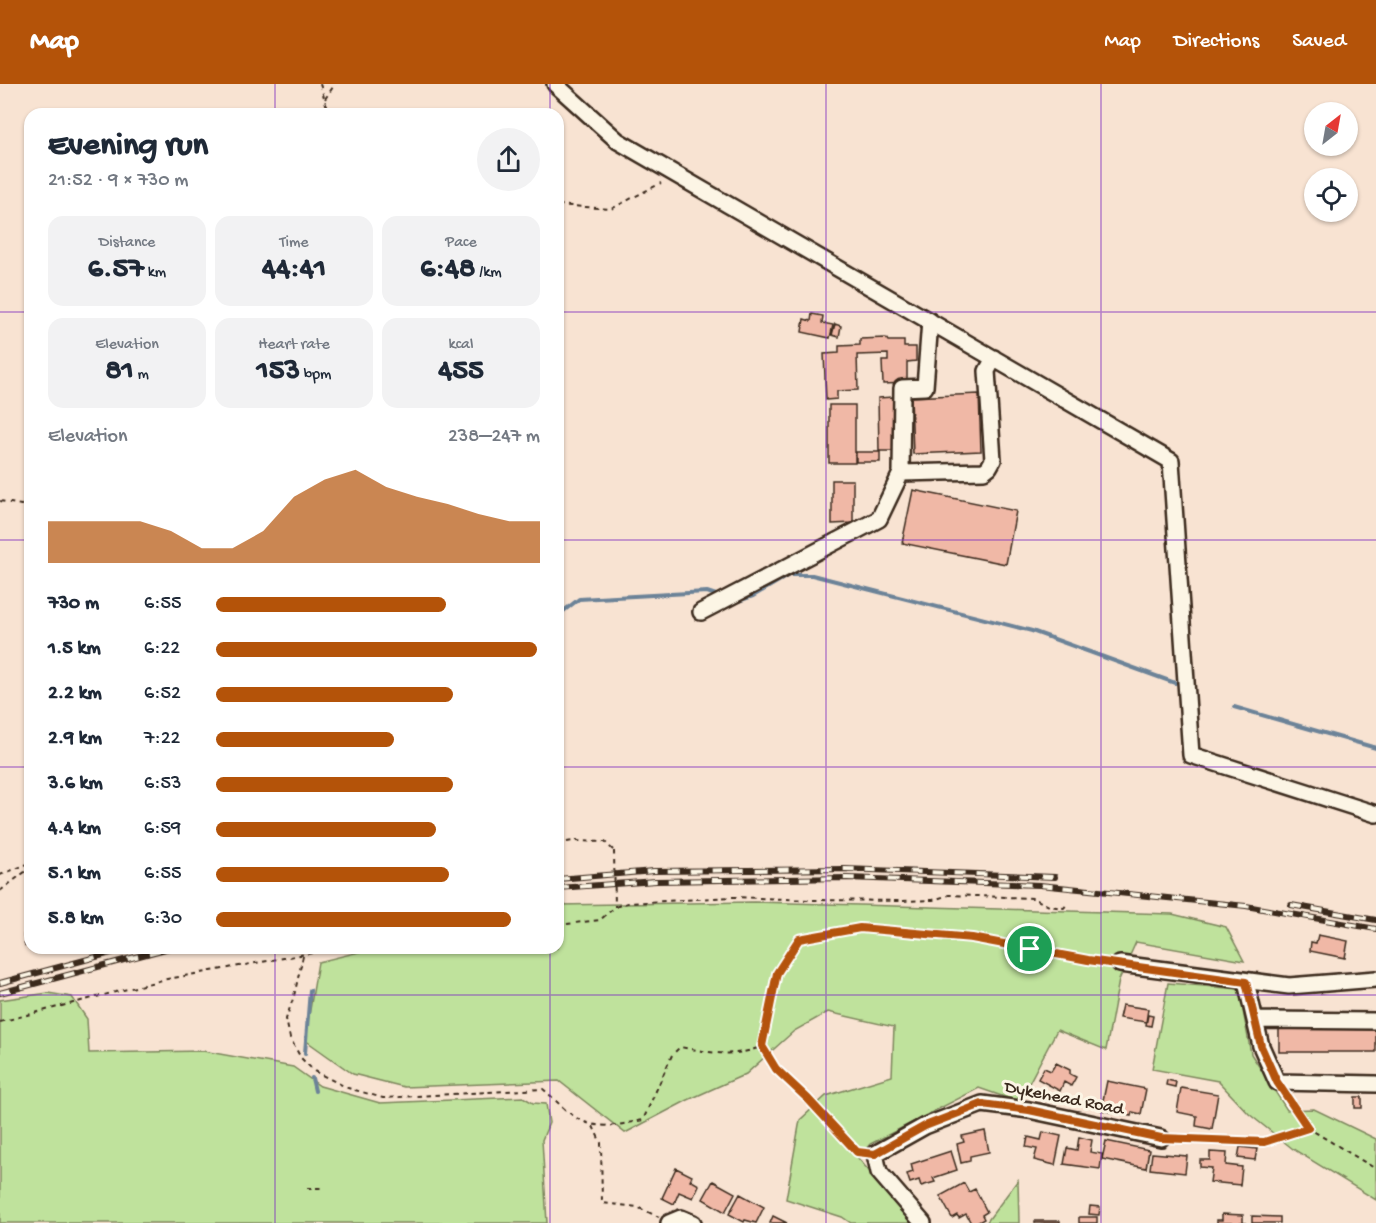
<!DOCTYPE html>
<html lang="en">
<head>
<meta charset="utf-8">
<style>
  body { margin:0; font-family:"Gochi Hand",sans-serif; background:#f2f2f3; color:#1f2937; height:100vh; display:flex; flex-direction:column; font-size:22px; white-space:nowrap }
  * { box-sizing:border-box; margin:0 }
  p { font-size:20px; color:#747a83 }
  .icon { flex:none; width:33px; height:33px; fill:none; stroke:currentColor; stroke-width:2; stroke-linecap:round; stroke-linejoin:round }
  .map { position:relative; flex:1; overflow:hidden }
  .side { position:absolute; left:24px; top:24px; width:540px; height:846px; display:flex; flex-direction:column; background:#fff; border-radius:18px; box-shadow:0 2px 4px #0004 }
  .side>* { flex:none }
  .needle { width:39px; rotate:31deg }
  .controls { position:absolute; left:1304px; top:18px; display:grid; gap:12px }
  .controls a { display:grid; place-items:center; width:54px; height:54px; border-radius:50%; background:#fff; box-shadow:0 2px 4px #0004; font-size:30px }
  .pin { position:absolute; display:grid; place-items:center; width:51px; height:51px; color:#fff; margin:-26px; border:3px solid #fff; border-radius:50%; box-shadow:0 2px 6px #0007 }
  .round { display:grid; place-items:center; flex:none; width:63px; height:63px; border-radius:32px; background:#f2f2f3 }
  .headline { display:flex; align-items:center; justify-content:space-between; height:102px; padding:0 24px }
  h1 { font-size:33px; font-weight:700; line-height:45px }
  .figures { display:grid; grid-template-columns:repeat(3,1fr); gap:9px; height:102px; padding:6px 24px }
  .figures div { display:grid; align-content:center; border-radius:15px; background:#f2f2f3; text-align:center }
  .figures b { font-size:30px; font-weight:700 }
  .figures small { font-size:16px; font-weight:400 }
  .figures p { font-size:16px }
  .chart { height:168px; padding:12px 24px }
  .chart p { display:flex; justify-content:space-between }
  .chart svg { width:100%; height:108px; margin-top:6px; fill:#b45309; opacity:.7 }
  ul { padding:0 24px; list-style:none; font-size:20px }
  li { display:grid; grid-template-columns:96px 72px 1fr; align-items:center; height:45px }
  li i { height:15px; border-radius:8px; background:#b45309 }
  header { display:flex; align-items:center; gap:36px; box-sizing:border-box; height:84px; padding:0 30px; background:#b45309; color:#fff }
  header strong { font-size:28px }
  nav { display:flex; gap:33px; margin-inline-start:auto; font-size:21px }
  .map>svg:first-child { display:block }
  .green { fill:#bfe29c; stroke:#7d865d; stroke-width:1.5 }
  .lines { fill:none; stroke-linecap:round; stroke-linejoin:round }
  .stream { stroke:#6c8398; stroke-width:4 }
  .building { fill:#f0b8a6; stroke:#3b2a1e; stroke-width:1.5 }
  .minor-casing { stroke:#3b2a1e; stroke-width:20 }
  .path { stroke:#3b2a1e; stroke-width:2; stroke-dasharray:4.5 4.5; stroke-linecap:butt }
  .minor { stroke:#fcf5e5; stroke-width:15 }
  .rail-casing { stroke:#3b2a1e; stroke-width:6 }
  .rail { stroke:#fcf5e5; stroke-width:4; stroke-dasharray:11; stroke-linecap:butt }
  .path-bridge { stroke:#3b2a1e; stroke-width:2; stroke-dasharray:4.5 4.5; stroke-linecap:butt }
  .route-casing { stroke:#fff; stroke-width:12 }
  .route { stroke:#b45309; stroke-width:8 }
  .grid { fill:none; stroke:#7b2cbf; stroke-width:1.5; stroke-opacity:0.55 }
  .labels { text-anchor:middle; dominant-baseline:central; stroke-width:6; stroke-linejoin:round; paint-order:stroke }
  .street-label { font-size:18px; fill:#3b2a1e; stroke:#fcf5e5 }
</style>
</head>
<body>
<header>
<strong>Map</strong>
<nav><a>Map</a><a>Directions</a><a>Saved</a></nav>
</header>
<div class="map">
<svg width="1376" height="1139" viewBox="0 0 1376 1139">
  <rect width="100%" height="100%" fill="#f8e3d2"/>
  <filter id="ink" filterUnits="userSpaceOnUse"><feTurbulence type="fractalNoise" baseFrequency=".0167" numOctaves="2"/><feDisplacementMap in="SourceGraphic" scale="12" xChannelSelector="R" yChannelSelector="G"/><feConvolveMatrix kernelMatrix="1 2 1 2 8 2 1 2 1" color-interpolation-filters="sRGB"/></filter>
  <g filter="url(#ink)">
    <!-- green -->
    <path class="green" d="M754 818 1172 830 1226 843 1244 877 1136 858 1119 896 1106 966 1057 946 1019 1018 979 1004 870 1060 858 1074 913 1139H851L842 1133 786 1115 800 1036 826 1012 892 992 894 943 828 928 794 947 746 990 688 1016 625 1049 559 997 404 1003 353 990 305 956 318 878 375 864H558V821Z
      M1168 899 1239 905 1251 970 1287 1026 1314 1025 1376 1055V1116L1293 1065 1249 1030 1218 997 1152 985Z
      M48 909 72 913 87 935 89 969 203 967 293 983 320 1002 380 1019 523 1013 533 1019 546 1020 549 1039 542 1056 547 1139H0V916Z
      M1018 1096 1019 1139H986Z"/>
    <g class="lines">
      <!-- stream -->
      <path class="stream" d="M738 517 753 512 789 491H812L1032 547 1175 599
        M558 529H561L579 515 707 508 719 512
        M1234 623 1376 664
        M305 969 310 906
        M312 994 315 1007"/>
    </g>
    <!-- building -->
    <path class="building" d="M812 230 823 232 822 239 833 241 830 254 802 248 804 235 811 237Z
      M835 240 841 242 839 253 832 251Z
      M886 254 888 257H904V263H916V277L907 278V299L883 300 882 277H888V270L857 271 858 306 837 307V315L826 316 824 270 839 269V262L860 261V255Z
      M979 310 981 367 913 370 911 313Z
      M893 313 895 367H879L878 314Z
      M829 321H855V379H829Z
      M856 368H880V378H856Z
      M832 396H853V439L832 440Z
      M913 406 1016 427 1006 480 902 459Z
      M1318 851 1348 857 1345 874 1310 867 1311 858 1316 859Z
      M1122 921 1148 925 1146 938 1119 934Z
      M1148 931 1153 932 1151 942 1146 941Z
      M1279 943 1376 944V968H1279Z
      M1056 979 1070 986V990L1076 993 1071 1002 1064 998 1060 1007 1038 995 1044 984 1051 987Z
      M1167 996 1176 998 1175 1003 1166 1001Z
      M1107 997 1146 1005 1141 1030 1132 1028 1131 1032 1101 1026Z
      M1181 1004 1218 1010 1212 1045 1196 1042 1197 1032 1177 1028Z
      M1355 1013H1362V1024H1355Z
      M985 1047 989 1068 970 1072V1077L961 1079 957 1060 964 1058 962 1052Z
      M1043 1048 1061 1052 1055 1081 1034 1076 1037 1065 1026 1063 1028 1053 1041 1056Z
      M1079 1053 1092 1056 1090 1068 1102 1070 1100 1085 1064 1080 1067 1064 1077 1066Z
      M1106 1057 1149 1066 1146 1084 1102 1075Z
      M1240 1063 1257 1065 1255 1076 1238 1074Z
      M951 1067 957 1086 933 1094 935 1098 921 1102 919 1096 910 1099 907 1090 913 1088 911 1080Z
      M1210 1068 1227 1069 1226 1081 1242 1083 1240 1101 1210 1098 1212 1084 1200 1083V1076H1210Z
      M1152 1069 1187 1072 1185 1089 1150 1085Z
      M676 1084 692 1092 690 1096 699 1101 693 1114 679 1108 674 1120 662 1114Z
      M713 1097 735 1109 725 1128 703 1115Z
      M964 1099 969 1108 975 1105 987 1128 982 1131 984 1135 977 1139H971L966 1130 959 1134 957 1131 952 1134 940 1112Z
      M740 1110 764 1123 756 1139 745 1136 744 1138 729 1130Z
      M1090 1122 1100 1123 1099 1131 1089 1130Z
      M1222 1130 1243 1131V1139H1247H1217V1136H1222Z
      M773 1132 787 1139H770Z
      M1252 1132 1280 1133V1139H1252Z
      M1079 1133H1097V1139H1079Z
      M1035 1137H1060V1139H1035Z"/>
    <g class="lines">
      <defs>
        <path id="minor" d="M555 0 618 57 1171 377 1191 671 1376 730
          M901 389 984 387 989 383 993 376 987 287 994 274
          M701 528 879 435 901 389 902 304 925 303 930 237
          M1120 880 1289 902 1376 895
          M1246 898 1261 962 1277 998 1376 1000
          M1255 936 1376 937
          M669 1139 681 1134 693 1139
          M923 1139 879 1088 875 1070 925 1042 982 1020 1029 1026 1161 1054"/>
      </defs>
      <!-- minor casing -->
      <use href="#minor" class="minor-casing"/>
      <!-- path -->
      <path class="path" d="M320 0 329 30
        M325 15 335 0
        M558 121 611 125 661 99
        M0 417 21 421 30 419
        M558 759 574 757 605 758 614 767
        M0 791 30 779
        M0 807 30 784
        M30 833C24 844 21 853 27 865L31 864
        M558 841 600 836 615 823 627 819 734 813 811 816 901 817 933 816 949 811 1033 814 1049 822 1064 824 1068 819
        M303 872 294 912 286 935 290 954 301 974 314 987 348 1004 383 1014 543 1005C553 1013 561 1023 571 1030 593 1048 618 1041 643 1036L672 971 680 963C709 968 734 975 762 962
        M0 938 162 896 339 864
        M1287 1013 1308 1044 1376 1085
        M593 1042 601 1059 602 1119 637 1123 659 1133
        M1173 1054 1264 1058 1308 1044
        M863 1069 857 1068 808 1015 776 985 762 962 777 889 799 855 860 844 972 854 1108 879
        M307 1104H324"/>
      <!-- minor -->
      <use href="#minor" class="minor"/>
      <defs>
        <path id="rail" d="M558 795 654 787 845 785 1055 793
          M558 804 656 797 847 794 1040 801 1246 822 1376 845
          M1291 821 1376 836
          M0 899 129 864
          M0 909 169 864"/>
      </defs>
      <!-- rail casing -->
      <use href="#rail" class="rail-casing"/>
      <!-- rail -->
      <use href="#rail" class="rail"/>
      <!-- path-bridge -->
      <path class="path-bridge" d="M614 767 615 823"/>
    </g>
  </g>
  <g class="lines" filter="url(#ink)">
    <defs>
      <path id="route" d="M860 844 972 854 1088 876 1246 898 1261 962 1277 998 1308 1044 1264 1058 1161 1054 1029 1026 982 1020 925 1042 875 1070 857 1068 808 1015 776 985 762 962 777 889 799 855Z"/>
    </defs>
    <!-- route casing -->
    <use href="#route" class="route-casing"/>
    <!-- route -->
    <use href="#route" class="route"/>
  </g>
  <!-- grid -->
  <path class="grid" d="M275 0V30M550 0V30M826 0V1139M1101 0V1139M0 228H30M558 228H1376M0 456H30M558 456H1376M0 683H30M558 683H1376M275 864V1139M550 864V1139M0 911H1376"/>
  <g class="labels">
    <!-- street labels -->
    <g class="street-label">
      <text transform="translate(1064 1015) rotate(11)">Dykehead Road</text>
    </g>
  </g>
</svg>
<div class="controls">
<a><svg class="needle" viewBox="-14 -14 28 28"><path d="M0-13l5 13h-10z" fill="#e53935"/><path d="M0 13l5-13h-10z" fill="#747a83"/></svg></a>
<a><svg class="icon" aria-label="locate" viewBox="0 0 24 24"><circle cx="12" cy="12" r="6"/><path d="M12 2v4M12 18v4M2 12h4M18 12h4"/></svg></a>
</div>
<div class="pin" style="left:1030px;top:865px;background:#1e9e55"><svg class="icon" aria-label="arrive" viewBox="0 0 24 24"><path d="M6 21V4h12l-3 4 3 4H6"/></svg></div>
<section class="side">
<div class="headline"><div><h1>Evening run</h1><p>21:52 · 9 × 730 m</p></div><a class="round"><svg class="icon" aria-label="share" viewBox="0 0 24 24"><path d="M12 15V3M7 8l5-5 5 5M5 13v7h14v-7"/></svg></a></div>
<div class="figures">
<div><p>Distance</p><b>6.57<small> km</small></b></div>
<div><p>Time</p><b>44:41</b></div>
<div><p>Pace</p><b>6:48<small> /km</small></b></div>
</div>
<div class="figures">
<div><p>Elevation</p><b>81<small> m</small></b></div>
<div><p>Heart rate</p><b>153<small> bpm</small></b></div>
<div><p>kcal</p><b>455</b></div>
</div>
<div class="chart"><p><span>Elevation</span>238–247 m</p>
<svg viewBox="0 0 160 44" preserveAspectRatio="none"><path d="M0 44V27L10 27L20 27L30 27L40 31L50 38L60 38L70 31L80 17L90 10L100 6L110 13L120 17L130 20L140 24L150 27L160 27V44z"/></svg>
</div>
<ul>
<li><b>730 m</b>6:55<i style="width:71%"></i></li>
<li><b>1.5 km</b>6:22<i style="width:99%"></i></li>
<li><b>2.2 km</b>6:52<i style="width:73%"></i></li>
<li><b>2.9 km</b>7:22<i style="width:55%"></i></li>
<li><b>3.6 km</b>6:53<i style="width:73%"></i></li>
<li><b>4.4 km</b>6:59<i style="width:68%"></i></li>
<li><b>5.1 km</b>6:55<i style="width:72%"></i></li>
<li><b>5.8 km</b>6:30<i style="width:91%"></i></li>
</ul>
</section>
</div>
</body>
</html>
